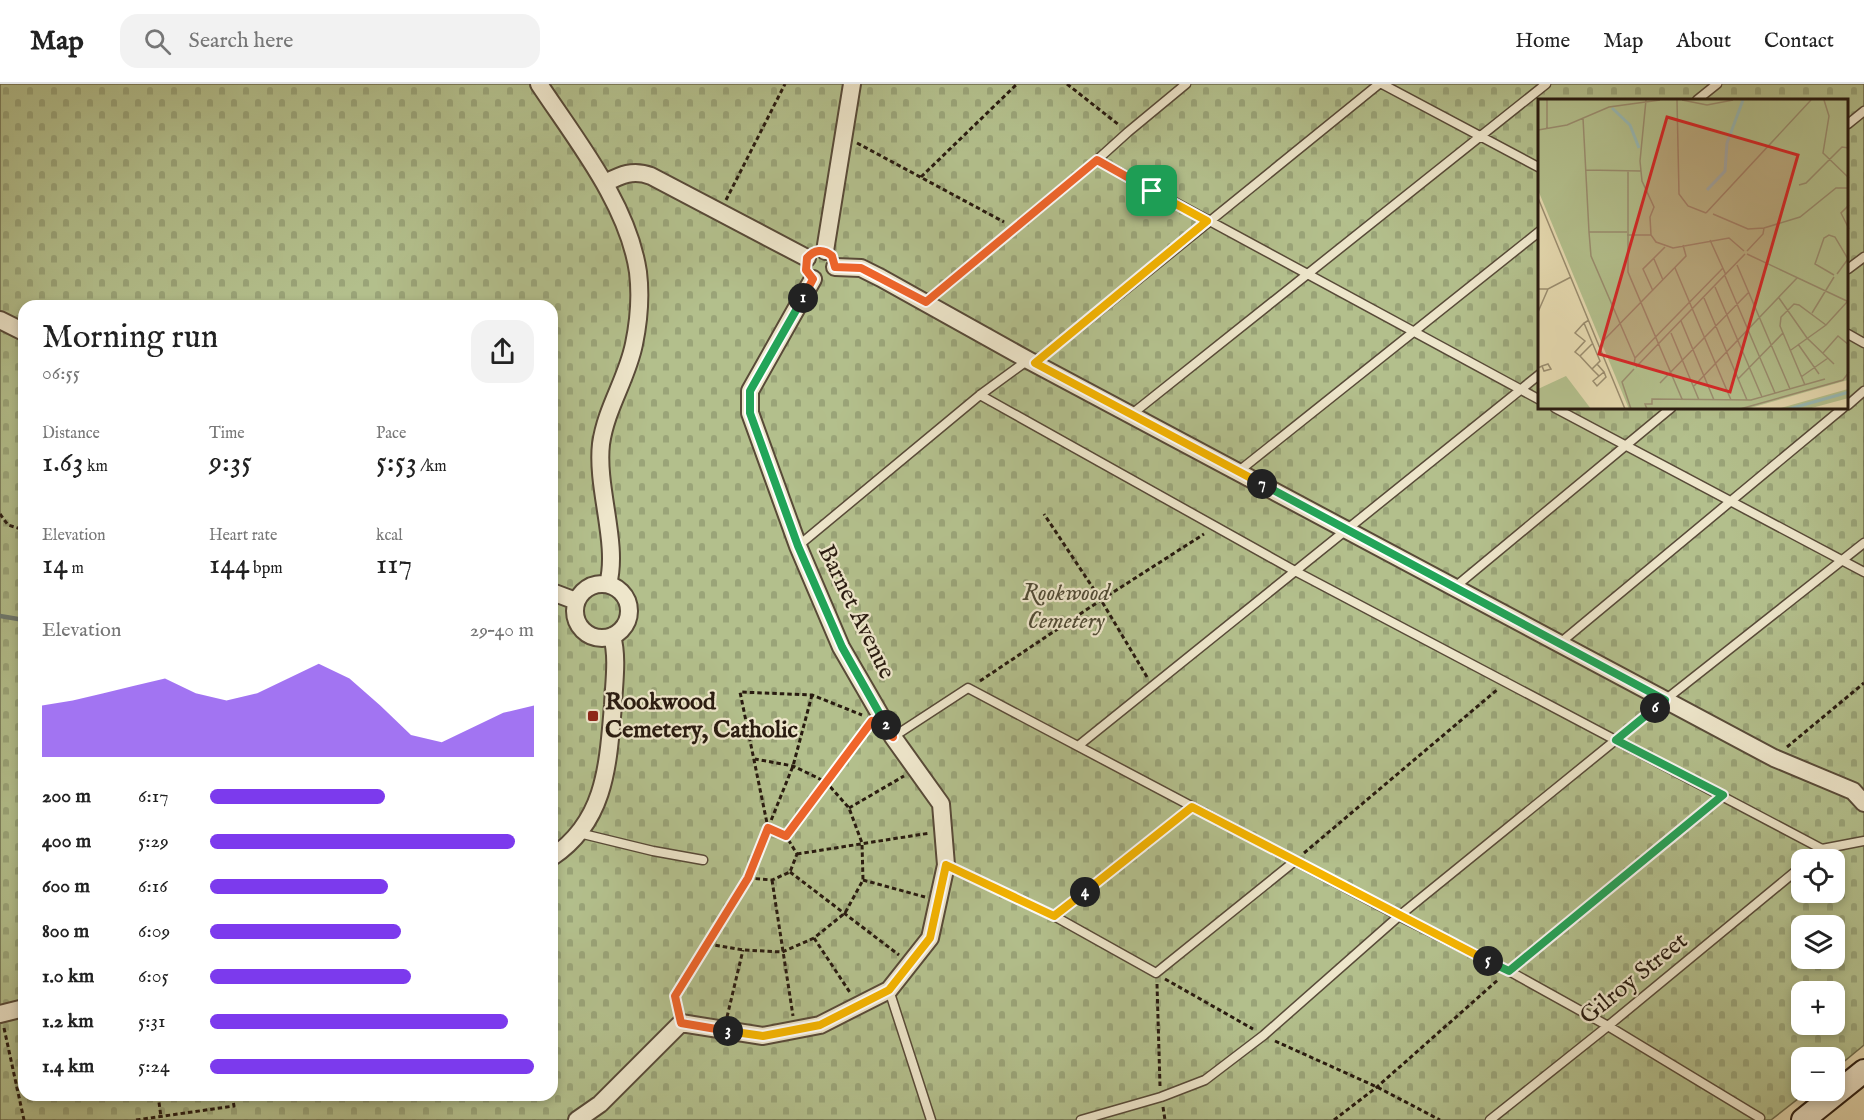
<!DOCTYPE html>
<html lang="en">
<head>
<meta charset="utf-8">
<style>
  body { margin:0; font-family:"IM FELL English",serif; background:#f2f2f2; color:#222; height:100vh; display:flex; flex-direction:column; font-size:22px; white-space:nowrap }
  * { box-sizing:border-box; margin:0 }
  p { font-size:20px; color:#767676 }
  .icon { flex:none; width:33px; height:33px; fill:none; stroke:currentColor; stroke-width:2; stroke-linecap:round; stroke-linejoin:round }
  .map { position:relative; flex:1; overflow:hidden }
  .drawer { position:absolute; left:18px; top:216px; width:540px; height:801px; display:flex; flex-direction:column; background:#fff; border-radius:18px; box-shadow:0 3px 9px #0003 }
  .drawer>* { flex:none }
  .tools { position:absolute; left:1791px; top:765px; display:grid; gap:12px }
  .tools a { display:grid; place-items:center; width:54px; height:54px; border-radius:12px; background:#fff; box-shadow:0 3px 9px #0003; font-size:30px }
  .pin { position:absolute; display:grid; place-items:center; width:51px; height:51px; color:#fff; margin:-26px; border-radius:12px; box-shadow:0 3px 9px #0006 }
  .km { position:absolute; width:30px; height:30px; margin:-15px; border-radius:50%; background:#222; color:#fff; font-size:16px; line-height:30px; text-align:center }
  .round { display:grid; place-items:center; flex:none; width:63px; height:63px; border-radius:18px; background:#f2f2f2 }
  .head { display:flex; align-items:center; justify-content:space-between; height:102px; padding:0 24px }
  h1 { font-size:33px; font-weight:600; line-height:45px }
  .stats { display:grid; grid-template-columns:repeat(3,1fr); gap:9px; height:102px; padding:6px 24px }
  .stats div { display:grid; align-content:center }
  .stats b { font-size:30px; font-weight:600 }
  .stats small { font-size:16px; font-weight:400 }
  .stats p { font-size:16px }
  .chart { height:168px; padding:12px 24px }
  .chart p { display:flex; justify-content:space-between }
  .chart svg { width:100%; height:108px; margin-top:6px; fill:#7c3aed; opacity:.7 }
  ul { padding:0 24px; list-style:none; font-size:20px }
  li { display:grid; grid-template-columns:96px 72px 1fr; align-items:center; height:45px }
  li i { height:15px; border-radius:8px; background:#7c3aed }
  header { display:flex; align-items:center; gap:36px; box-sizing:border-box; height:84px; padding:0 30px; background:#fff; border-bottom:2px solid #e0e0e0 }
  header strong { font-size:28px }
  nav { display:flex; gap:33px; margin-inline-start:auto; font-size:21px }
  .search { width:420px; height:54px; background:#f2f2f2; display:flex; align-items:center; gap:15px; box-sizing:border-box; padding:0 21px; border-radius:18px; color:#767676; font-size:22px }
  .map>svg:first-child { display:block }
  .cemetery { fill:url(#cemetery-stones); stroke:#6e6d4e; stroke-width:1.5; fill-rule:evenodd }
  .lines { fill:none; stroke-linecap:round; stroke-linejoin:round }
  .stream { stroke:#6c7a72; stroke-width:4.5 }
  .lane-casing { stroke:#584a38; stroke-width:11 }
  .street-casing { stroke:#584a38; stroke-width:20 }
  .secondary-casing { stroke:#291b10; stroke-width:26 }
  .path { stroke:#291b10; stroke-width:3; stroke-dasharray:4.5 3; stroke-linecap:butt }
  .lane { stroke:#eee6cb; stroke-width:8 }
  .street { stroke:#eee6cb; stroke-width:16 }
  .secondary { stroke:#eee6cb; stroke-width:22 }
  .split-1-casing { stroke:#fff; stroke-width:12 }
  .split-2-casing { stroke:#fff; stroke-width:12 }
  .split-3-casing { stroke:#fff; stroke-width:12 }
  .split-4-casing { stroke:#fff; stroke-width:12 }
  .split-5-casing { stroke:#fff; stroke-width:12 }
  .split-6-casing { stroke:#fff; stroke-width:12 }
  .split-7-casing { stroke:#fff; stroke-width:12 }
  .split-8-casing { stroke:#fff; stroke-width:12 }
  .split-1 { stroke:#f0652b; stroke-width:8 }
  .split-2 { stroke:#22a559; stroke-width:8 }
  .split-3 { stroke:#f0652b; stroke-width:8 }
  .split-4 { stroke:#f5b400; stroke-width:8 }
  .split-5 { stroke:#f5b400; stroke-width:8 }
  .split-6 { stroke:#22a559; stroke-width:8 }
  .split-7 { stroke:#22a559; stroke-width:8 }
  .split-8 { stroke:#f5b400; stroke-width:8 }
  .poi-dot { fill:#8f2418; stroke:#eee6cb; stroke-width:2 }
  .labels { text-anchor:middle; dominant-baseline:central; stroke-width:4.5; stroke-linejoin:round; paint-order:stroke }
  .park-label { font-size:24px; font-style:italic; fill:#524c35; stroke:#eee6cb }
  .street-label { font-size:24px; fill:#291b10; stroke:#eee6cb }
  .poi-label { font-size:24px; font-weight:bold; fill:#291b10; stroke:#eee6cb; text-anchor:start }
  .inset-river { fill:none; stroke:#98b9b4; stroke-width:3 }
  .inset-road { fill:none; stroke:#9a8d6f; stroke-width:1.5 }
  .view { fill:#d62828; fill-opacity:0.15; stroke:#d62828; stroke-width:3 }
  .inset-edge { fill:none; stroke:#291b10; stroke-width:3 }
</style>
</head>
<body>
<header>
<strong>Map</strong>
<div class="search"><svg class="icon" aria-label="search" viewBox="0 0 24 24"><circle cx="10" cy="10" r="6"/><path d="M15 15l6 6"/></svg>Search here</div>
<nav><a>Home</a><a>Map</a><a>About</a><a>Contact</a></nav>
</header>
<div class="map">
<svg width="1864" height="1036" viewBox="0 0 1864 1036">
  <defs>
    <pattern id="cemetery-stones" width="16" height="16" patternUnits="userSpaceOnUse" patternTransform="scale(1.5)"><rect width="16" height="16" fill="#b3bf8c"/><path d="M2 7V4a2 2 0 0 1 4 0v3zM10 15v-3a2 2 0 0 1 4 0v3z" fill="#9aa478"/></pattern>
  </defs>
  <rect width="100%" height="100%" fill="#e5d9af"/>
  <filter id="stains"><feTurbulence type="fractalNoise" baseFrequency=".00333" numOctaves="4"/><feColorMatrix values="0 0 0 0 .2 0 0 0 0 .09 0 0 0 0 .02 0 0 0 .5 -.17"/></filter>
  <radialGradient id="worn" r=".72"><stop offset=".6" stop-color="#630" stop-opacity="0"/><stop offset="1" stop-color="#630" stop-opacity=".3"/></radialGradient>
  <!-- cemetery -->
  <path class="cemetery" d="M0 0H1864V961L1835 985 1834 974H1802V1006L1808 1007 1771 1036H0ZM1540 16H1848V324H1540ZM24 222H552V1011H24ZM1802 776H1834V808H1802ZM1802 842H1834V874H1802ZM1802 908H1834V940H1802Z"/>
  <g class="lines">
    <!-- stream -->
    <path class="stream" d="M0 532 24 536"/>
    <defs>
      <path id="lane" d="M1382 0 1540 84
        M1697 16 1717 0
        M1848 40 1864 27
        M1097 76 1540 316
        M1848 185 1864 173
        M926 218 1097 76 1128 48 1186 0
        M1848 250 1864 259
        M1035 279 1379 0
        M980 311 1295 487 1822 765
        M1848 321 1864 307
        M1555 324 1864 488
        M1132 330 1546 0
        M1239 387 1540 147
        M798 462 980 311 1028 276
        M1455 503 1671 324
        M1560 559 1843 324
        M893 653 968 604 1399 832 1509 887 1608 942 1760 1034
        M1078 662 1540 290
        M579 749 653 767 703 776
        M1810 776 1822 765 1864 757
        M946 781 1054 832 1156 889 1295 777
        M1054 832 1192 723
        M889 906 931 1036
        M1081 1036 1161 1013 1205 996 1264 951 1399 832 1665 616 1864 459
        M1490 1036 1608 942 1802 782"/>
      <path id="street" d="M539 0C576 56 628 120 638 188 641 213 639 236 634 260 627 295 606 324 601 360 596 404 619 460 608 500
        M605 99C621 91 633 85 651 92L807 174
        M825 167 852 0
        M835 183 861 184 881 194 1028 276 1774 674 1853 707 1864 719
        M0 236 24 248
        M575 527a27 27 0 1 1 54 0a27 27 0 1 1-54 0Z
        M552 508 576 517
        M552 773C606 737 608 680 613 621 614 599 618 573 612 552
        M0 930 24 924
        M577 1036 600 1020 681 939 763 952 820 941 889 906 930 854 946 781 941 720 893 653 841 563 798 462 750 329V307L813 195"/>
      <path id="secondary" d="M1803 1036 1864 987"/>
    </defs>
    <!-- lane casing -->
    <use href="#lane" class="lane-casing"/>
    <!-- street casing -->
    <use href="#street" class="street-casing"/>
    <!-- secondary casing -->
    <use href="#secondary" class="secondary-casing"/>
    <!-- path -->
    <path class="path" d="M1067 0 1119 41
      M857 59 1004 138
      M921 93 1017 0
      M726 116 785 0
      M0 430 8 441 24 446
      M1147 593 1101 516 1204 450
      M980 597 1101 516 1044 430
      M1787 663 1864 599
      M849 724 904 692
      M786 752 869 641
      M1304 769 1498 605
      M797 770 930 749
      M790 788 899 871
      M748 794 768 744 740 608 812 611 862 631
      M772 796 793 932
      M863 796 925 813
      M814 854 851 910
      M708 860 743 866 782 868 814 854 845 829 863 796 862 759 849 724 826 698 793 682 755 675
      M1518 879 1713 720
      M1165 895 1253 945
      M1157 900 1160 1002
      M677 923 675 912 748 794 772 796 790 788 797 770 786 752 768 744 793 682 812 611
      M727 933 743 866
      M4 944 24 1036
      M1275 957 1377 1003 1440 1036
      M158 1011 161 1033
      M1163 1023 1165 1036
      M136 1036 234 1022 232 1011
      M1334 1036 1377 1003 1499 895"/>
    <!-- lane -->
    <use href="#lane" class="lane"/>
    <!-- street -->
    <use href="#street" class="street"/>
    <!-- secondary -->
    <use href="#secondary" class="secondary"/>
  </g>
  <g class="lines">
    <defs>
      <path id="split-1" d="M803 214 813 195 806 186 807 174C814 166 823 164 832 172L835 183 861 184 926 218 1097 76 1152 107"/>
      <path id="split-2" d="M803 214 750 307V329L798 462 842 563 886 641"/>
      <path id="split-3" d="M728 947 681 939 675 912 748 794 768 744 786 752 872 637 893 653 886 641"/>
      <path id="split-4" d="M728 947 763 952 820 941 889 906 930 854 946 781 1054 832 1085 808"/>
      <path id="split-5" d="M1085 808 1192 723 1488 877"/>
      <path id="split-6" d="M1488 877 1509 887 1723 711 1616 656 1655 624"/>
      <path id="split-7" d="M1262 400 1665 616 1655 624"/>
      <path id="split-8" d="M1152 107 1207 137 1035 279 1262 400"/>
    </defs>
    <!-- split-1 casing -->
    <use href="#split-1" class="split-1-casing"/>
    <!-- split-2 casing -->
    <use href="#split-2" class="split-2-casing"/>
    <!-- split-3 casing -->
    <use href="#split-3" class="split-3-casing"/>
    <!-- split-4 casing -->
    <use href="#split-4" class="split-4-casing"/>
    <!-- split-5 casing -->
    <use href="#split-5" class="split-5-casing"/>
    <!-- split-6 casing -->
    <use href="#split-6" class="split-6-casing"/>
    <!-- split-7 casing -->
    <use href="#split-7" class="split-7-casing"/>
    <!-- split-8 casing -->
    <use href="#split-8" class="split-8-casing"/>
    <!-- split-1 -->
    <use href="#split-1" class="split-1"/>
    <!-- split-2 -->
    <use href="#split-2" class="split-2"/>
    <!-- split-3 -->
    <use href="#split-3" class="split-3"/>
    <!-- split-4 -->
    <use href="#split-4" class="split-4"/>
    <!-- split-5 -->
    <use href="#split-5" class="split-5"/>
    <!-- split-6 -->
    <use href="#split-6" class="split-6"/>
    <!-- split-7 -->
    <use href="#split-7" class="split-7"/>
    <!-- split-8 -->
    <use href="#split-8" class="split-8"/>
  </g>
  <!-- markers -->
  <rect class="poi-dot" x="587" y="626" width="12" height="12" rx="3"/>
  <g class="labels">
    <!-- park labels -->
    <g class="park-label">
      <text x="1066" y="509">Rookwood<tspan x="1066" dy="28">Cemetery</tspan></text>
    </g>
    <!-- street labels -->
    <g class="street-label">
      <text transform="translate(856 528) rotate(64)">Barnet Avenue</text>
      <text transform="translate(1634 895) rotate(-39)">Gilroy Street</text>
    </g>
    <!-- poi labels -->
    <g class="poi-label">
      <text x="605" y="618">Rookwood<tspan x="605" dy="28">Cemetery, Catholic</tspan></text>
    </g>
  </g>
  <!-- overview -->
  <g transform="translate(1538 15)">
    <rect width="310" height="310" fill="#e5d9af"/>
    <path d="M310 290V299L307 300 270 310H239Z" fill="#b3bf8c"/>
    <path d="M28 277 53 310H0V290Z" fill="#b3bf8c"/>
    <path d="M0 1H310V281L209 310H91L0 91Z" fill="#b3bf8c"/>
    <path class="inset-river" d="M74 9 92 26 101 49M169 91 187 72 189 44 205 1M251 310 311 293"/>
    <path class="inset-road" d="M9 1V30M108 1 102 62 104 82 116 108 112 118 113 136 118 143 135 149 191 139 206 152M139 1 141 95 150 107 168 114M144 1 169 6 195 1M286 1 291 17 285 54 311 79M45 19 51 133H89M0 31 29 26 71 8 122 1M48 71 103 72M90 72V173L144 300M261 86 268 84 304 48 311 49M0 99 87 310M311 106 303 114 311 130M168 114 273 1M175 115 210 130 226 129 262 118 298 89H311M51 133 53 157 97 259 96 266M89 136H113M172 141 188 176M209 152 225 135 226 129M209 155 311 203M116 160 125 181M199 166 252 290M137 169 193 301M299 175 310 160M296 176 277 165 286 139 291 136 297 138 310 160M187 177 237 294M177 188 224 298M0 190H10L33 178M115 192 105 170 127 148M166 199 209 301M241 199 269 239 296 265M0 213 10 190M274 214 296 178M51 221 46 224 62 262 54 270 61 277 66 273 59 265M143 222 176 301M133 234 161 301M65 242 148 157 145 146M54 245 42 257 54 270M260 245 281 275M253 251 288 226 309 203M285 254 300 237 311 246M42 257 37 253 47 242 37 234 46 224M97 259 185 169M98 268 207 155M0 269 4 267 10 265 13 270 6 272 4 267M61 277 55 282 59 287 68 278 66 273M263 278 290 259M200 280 245 234M122 284 211 193M267 286 242 227 243 218 256 205 261 206 288 226M156 287 259 179M93 310 84 283 96 270M109 310 107 305H114V300L213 301 287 280M202 310 305 281 311 273"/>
    <path class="view" d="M129 18 260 56 192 293 61 255Z"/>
    <rect width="310" height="310" class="inset-edge"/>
  </g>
  <rect width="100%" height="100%" filter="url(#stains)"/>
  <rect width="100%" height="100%" fill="url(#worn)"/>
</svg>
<div class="tools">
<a><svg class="icon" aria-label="locate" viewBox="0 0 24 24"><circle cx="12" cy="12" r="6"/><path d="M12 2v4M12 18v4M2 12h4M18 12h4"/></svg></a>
<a><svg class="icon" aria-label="layers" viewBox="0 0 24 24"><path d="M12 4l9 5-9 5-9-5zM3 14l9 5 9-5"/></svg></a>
<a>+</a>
<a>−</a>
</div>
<div class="pin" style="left:1152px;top:107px;background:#1e9e55"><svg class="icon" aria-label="arrive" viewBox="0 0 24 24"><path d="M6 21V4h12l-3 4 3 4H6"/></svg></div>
<b class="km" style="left:803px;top:214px">1</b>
<b class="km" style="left:886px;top:641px">2</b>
<b class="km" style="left:728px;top:947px">3</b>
<b class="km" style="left:1085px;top:808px">4</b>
<b class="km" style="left:1488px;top:877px">5</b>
<b class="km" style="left:1655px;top:624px">6</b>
<b class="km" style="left:1262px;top:400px">7</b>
<section class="drawer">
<div class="head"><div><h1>Morning run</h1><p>06:55</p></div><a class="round"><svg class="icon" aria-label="share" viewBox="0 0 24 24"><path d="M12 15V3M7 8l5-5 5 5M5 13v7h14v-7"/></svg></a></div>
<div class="stats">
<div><p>Distance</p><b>1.63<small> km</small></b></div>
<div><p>Time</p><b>9:35</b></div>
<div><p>Pace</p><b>5:53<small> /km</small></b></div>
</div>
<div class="stats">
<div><p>Elevation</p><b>14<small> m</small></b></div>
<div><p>Heart rate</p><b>144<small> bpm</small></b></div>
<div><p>kcal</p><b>117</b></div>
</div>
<div class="chart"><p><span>Elevation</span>29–40 m</p>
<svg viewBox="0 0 160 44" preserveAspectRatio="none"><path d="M0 44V23L10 21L20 18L30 15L40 12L50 18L60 21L70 18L80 12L90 6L100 12L110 23L120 35L130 38L140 32L150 26L160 23V44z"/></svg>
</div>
<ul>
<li><b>200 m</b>6:17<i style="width:54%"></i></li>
<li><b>400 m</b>5:29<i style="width:94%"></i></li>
<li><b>600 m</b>6:16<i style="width:55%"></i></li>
<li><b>800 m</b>6:09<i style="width:59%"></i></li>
<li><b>1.0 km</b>6:05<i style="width:62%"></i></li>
<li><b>1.2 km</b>5:31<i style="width:92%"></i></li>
<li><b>1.4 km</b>5:24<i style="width:100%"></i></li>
</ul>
</section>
</div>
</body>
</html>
